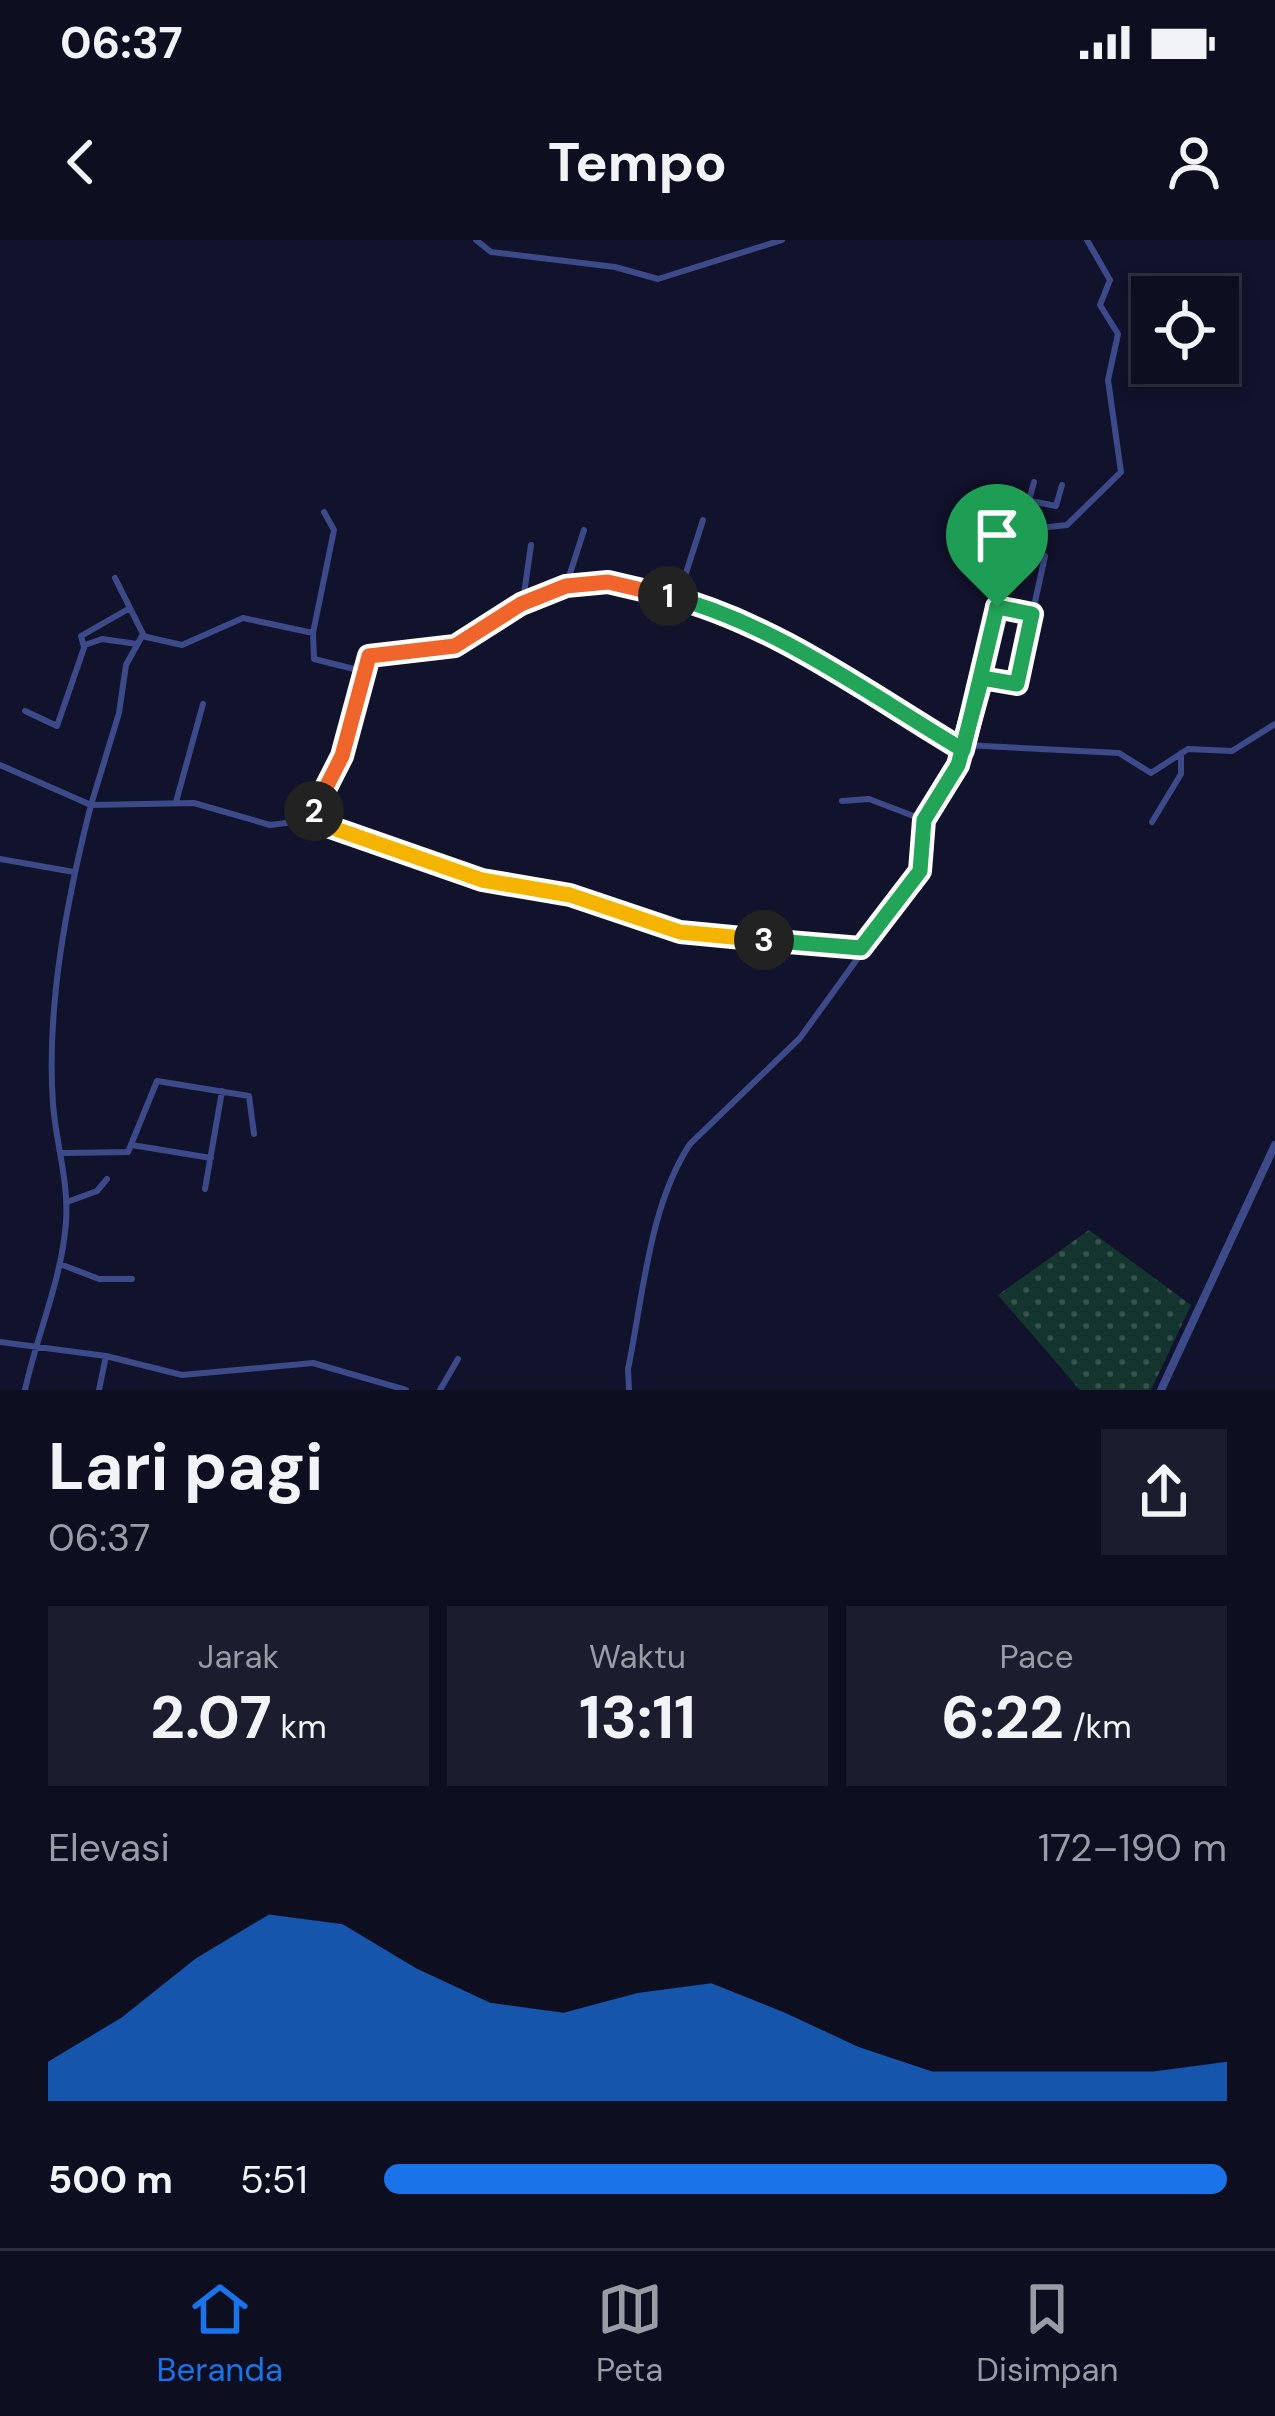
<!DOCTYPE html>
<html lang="id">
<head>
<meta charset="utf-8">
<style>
  body { margin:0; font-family:"DM Sans",sans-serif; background:#1b1c2d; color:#f1f3f6; height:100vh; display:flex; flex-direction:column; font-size:45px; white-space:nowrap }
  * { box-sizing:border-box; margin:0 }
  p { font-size:39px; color:#9a9ca5 }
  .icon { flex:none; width:66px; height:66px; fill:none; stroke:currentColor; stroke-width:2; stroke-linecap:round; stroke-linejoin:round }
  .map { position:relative; height:1150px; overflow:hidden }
  .drawer { display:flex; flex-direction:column; background:#0d0e20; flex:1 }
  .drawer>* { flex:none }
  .tools { position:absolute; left:1131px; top:36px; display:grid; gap:24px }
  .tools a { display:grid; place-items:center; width:108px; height:108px; border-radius:0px; background:#0d0e20; box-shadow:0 6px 18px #0003,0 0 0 3px #2d2e3e; font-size:60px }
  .pin { position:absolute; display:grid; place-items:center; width:102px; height:102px; color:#fff; margin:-123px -51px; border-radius:50% 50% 50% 0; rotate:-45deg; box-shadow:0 0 12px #0007 }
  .pin .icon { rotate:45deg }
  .km { position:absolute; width:60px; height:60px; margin:-30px; border-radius:50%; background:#222; color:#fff; font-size:33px; line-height:60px; text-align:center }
  .round { display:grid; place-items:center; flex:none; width:126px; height:126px; border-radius:0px; background:#1b1c2d }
  .head { display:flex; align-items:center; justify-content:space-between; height:204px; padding:0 48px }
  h1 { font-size:66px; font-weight:700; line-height:90px }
  .figures { display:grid; grid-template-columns:repeat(3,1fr); gap:18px; height:204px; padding:12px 48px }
  .figures div { display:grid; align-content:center; border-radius:0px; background:#1b1c2d; text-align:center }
  .figures b { font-size:60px; font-weight:700 }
  .figures small { font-size:33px; font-weight:400 }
  .figures p { font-size:33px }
  .chart { height:336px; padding:24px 48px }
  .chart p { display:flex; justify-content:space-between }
  .chart svg { width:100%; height:216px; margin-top:12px; fill:#1a73e8; opacity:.7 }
  ul { padding:0 48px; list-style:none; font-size:39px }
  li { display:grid; grid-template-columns:192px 144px 1fr; align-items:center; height:90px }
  li i { height:30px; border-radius:15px; background:#1a73e8 }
  .status { display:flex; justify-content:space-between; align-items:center; height:84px; padding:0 60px; background:#0d0e20; direction:ltr }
  .status svg { height:33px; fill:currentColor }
  header { display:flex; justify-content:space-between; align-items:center; height:156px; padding:0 48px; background:#0d0e20; font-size:54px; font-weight:700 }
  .menu { display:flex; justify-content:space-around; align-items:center; height:168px; border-top:3px solid #2d2e3e; background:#0d0e20; font-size:33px; color:#9a9ca5 }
  .menu a { display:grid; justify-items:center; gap:6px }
  .menu .current { color:#1a73e8 }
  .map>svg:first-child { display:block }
  .grass { fill:url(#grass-dots) }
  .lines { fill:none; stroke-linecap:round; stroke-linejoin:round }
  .minor { stroke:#3d4a89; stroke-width:6 }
  .tertiary { stroke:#3d4a89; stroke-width:8 }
  .split-1-casing { stroke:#fff; stroke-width:24 }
  .split-2-casing { stroke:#fff; stroke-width:24 }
  .split-3-casing { stroke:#fff; stroke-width:24 }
  .split-4-casing { stroke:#fff; stroke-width:24 }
  .split-1 { stroke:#22a559; stroke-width:15 }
  .split-2 { stroke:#f0652b; stroke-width:15 }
  .split-3 { stroke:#f5b400; stroke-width:15 }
  .split-4 { stroke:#22a559; stroke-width:15 }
</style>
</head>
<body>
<div class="status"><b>06:37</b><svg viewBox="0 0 49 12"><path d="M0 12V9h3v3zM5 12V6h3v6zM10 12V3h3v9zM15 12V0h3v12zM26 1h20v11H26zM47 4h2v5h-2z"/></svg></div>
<header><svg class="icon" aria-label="back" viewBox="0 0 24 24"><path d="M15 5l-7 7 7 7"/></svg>Tempo<svg class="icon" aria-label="person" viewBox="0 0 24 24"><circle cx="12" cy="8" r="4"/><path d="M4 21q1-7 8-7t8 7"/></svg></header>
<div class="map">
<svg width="1275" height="1150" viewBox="0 0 1275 1150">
  <defs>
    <pattern id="grass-dots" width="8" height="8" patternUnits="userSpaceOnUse" patternTransform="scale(3)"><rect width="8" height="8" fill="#14352d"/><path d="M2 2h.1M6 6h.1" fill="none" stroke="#36524c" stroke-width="1.8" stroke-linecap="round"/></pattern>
  </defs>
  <rect width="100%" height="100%" fill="#11122b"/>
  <!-- grass -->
  <path class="grass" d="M1089 990 1191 1065 1151 1150H1080L998 1055Z"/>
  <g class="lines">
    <!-- minor -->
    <path class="minor" d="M476 0 491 12 615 27 658 39 782 0
      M1031 261 1056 266 1062 245
      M1021 290 1034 242
      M115 338 144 396
      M566 346 584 290
      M678 358 703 280
      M523 361 531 305
      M997 367 1032 374
      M313 393 334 290 324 272
      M84 407 81 396 130 368
      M982 438 1017 444 1045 316
      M25 471 57 486 85 405 102 399 137 404
      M965 505 1119 513 1151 533 1188 509 1232 511 1275 484
      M0 525 91 565 119 473 126 425 142 396 182 405 243 378 313 393 314 419 362 431
      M842 561 869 559 924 580
      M176 562 203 464
      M310 580 481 640 570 655 681 692 861 708
      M1152 582 1181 534V513
      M0 619 74 632
      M132 905 211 918
      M63 913 128 912 157 841 249 856 254 894
      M205 949 222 851
      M67 962 97 951 107 939
      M60 1024 99 1039H132
      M0 1102 106 1116 182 1135 313 1123 406 1150
      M25 1150C37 1094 62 1039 66 982 69 941 56 904 53 864 46 767 67 659 91 565L194 563 270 585 310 580 340 521 369 416C396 403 432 416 459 404 496 387 523 357 564 347 681 317 864 451 963 510
      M99 1150 106 1116
      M440 1150 458 1119
      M629 1150 628 1129C643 1057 649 966 690 904L800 798 918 635 924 580 965 505 1012 301 1021 290 1067 285 1121 232 1108 140 1118 94 1100 65 1110 40 1087 0"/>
    <!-- tertiary -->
    <path class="tertiary" d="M1161 1150 1275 905"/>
  </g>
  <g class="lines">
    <defs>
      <path id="split-1" d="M668 356C774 383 869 454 963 510L997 367"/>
      <path id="split-2" d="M314 571 342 516 369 416 455 406 521 364 566 346 608 342 668 356"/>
      <path id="split-3" d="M314 571 310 580 482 640 570 655 680 692 764 700"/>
      <path id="split-4" d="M764 700 861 708 920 631 924 580 958 525 982 438 1017 444 1032 374 997 367"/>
    </defs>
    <!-- split-1 casing -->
    <use href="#split-1" class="split-1-casing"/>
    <!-- split-2 casing -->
    <use href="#split-2" class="split-2-casing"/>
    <!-- split-3 casing -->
    <use href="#split-3" class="split-3-casing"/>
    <!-- split-4 casing -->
    <use href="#split-4" class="split-4-casing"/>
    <!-- split-1 -->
    <use href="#split-1" class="split-1"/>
    <!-- split-2 -->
    <use href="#split-2" class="split-2"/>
    <!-- split-3 -->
    <use href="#split-3" class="split-3"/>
    <!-- split-4 -->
    <use href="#split-4" class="split-4"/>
  </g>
</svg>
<div class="tools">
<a><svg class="icon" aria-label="locate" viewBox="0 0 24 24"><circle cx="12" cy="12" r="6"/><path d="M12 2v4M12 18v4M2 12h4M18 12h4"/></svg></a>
</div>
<div class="pin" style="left:997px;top:367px;background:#1e9e55"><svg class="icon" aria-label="arrive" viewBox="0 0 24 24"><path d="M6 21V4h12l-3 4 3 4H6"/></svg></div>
<b class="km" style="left:668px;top:356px">1</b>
<b class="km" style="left:314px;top:571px">2</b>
<b class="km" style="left:764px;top:700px">3</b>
</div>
<section class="drawer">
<div class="head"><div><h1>Lari pagi</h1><p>06:37</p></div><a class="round"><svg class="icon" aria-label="share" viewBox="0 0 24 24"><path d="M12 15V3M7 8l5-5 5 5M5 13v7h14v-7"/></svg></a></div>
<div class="figures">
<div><p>Jarak</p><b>2.07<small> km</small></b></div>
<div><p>Waktu</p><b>13:11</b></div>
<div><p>Pace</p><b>6:22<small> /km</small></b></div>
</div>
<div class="chart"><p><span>Elevasi</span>172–190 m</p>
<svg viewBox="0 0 160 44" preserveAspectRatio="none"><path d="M0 44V36L10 27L20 15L30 6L40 8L50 17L60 24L70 26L80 22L90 20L100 26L110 33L120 38L130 38L140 38L150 38L160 36V44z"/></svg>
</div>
<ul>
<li><b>500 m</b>5:51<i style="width:100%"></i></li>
</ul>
</section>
<nav class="menu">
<a class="current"><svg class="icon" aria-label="home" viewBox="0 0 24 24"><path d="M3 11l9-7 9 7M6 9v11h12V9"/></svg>Beranda</a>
<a><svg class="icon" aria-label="map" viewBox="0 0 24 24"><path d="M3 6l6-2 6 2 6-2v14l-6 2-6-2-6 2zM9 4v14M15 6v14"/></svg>Peta</a>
<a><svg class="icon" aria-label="saved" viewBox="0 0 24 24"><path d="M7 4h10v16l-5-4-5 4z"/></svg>Disimpan</a>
</nav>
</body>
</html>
